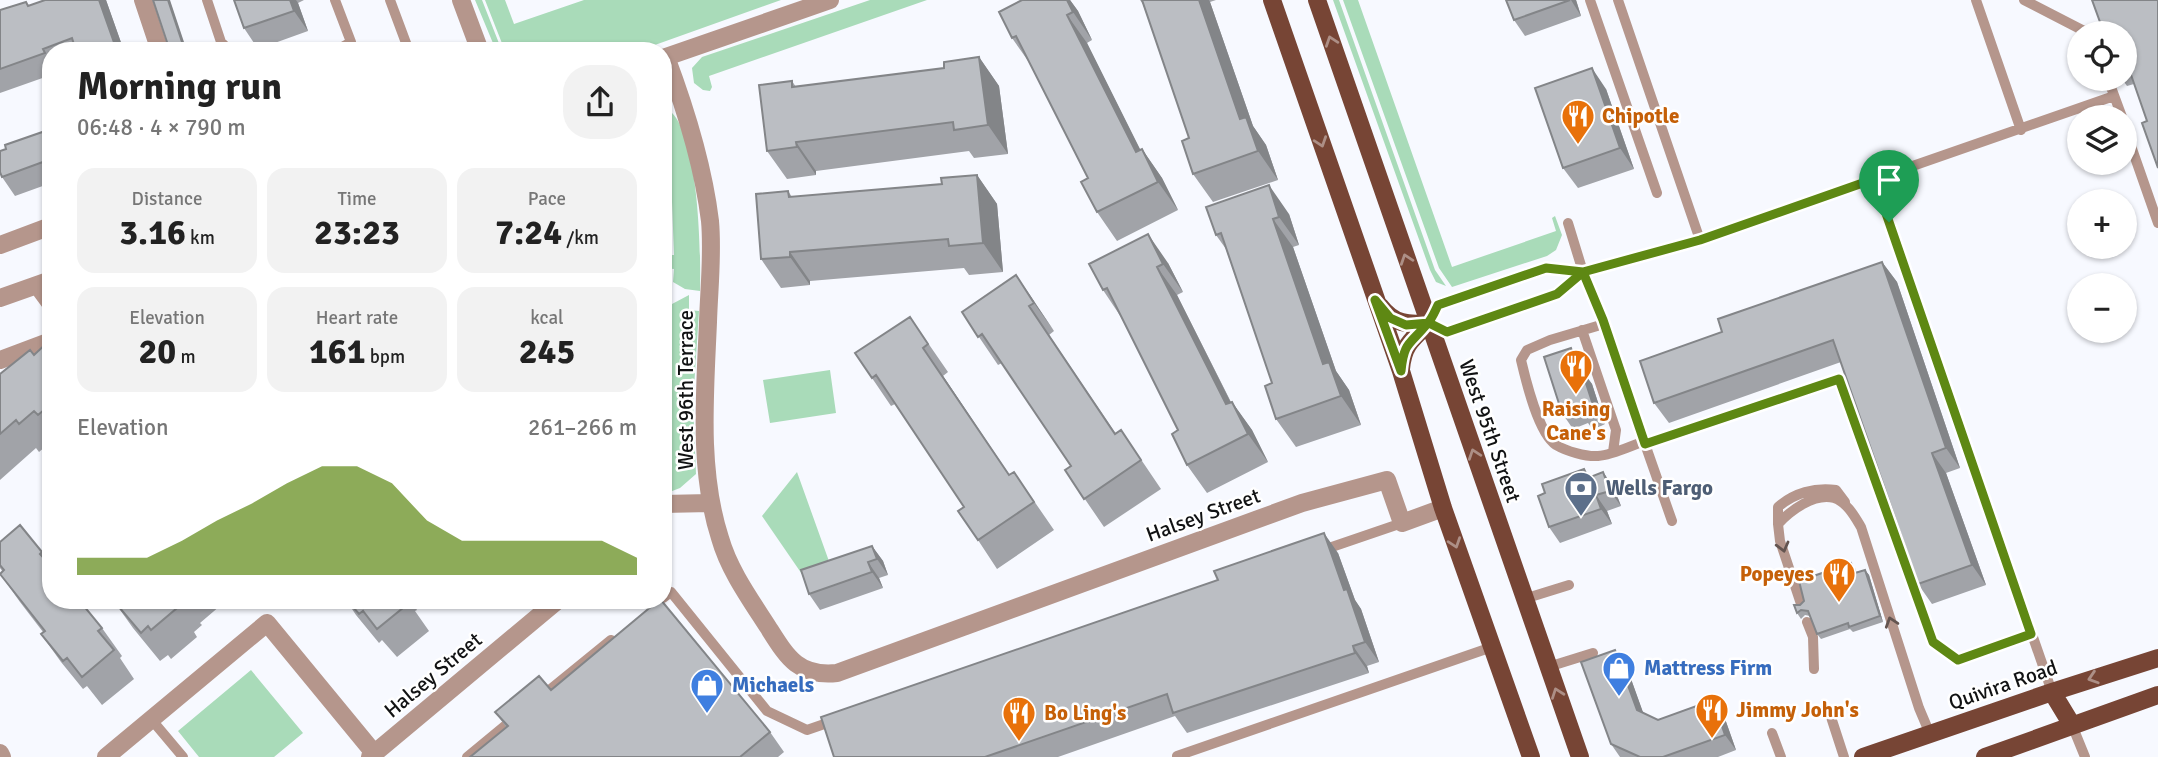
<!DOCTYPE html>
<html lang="en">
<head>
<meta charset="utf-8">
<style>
  body { margin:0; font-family:Signika,sans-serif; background:#f2f2f2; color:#222; height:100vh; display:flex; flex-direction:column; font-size:26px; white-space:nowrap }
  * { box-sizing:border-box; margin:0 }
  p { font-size:23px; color:#767676 }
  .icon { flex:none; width:38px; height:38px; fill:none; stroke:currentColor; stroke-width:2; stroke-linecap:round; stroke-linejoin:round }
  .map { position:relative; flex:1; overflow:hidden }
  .details { position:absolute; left:42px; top:42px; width:630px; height:567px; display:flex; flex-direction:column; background:#fff; border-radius:28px; box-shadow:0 2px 5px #0004 }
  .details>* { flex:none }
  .tools { position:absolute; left:2067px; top:21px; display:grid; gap:14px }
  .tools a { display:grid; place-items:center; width:70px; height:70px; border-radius:50%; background:#fff; box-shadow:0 2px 5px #0004; font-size:35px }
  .pin { position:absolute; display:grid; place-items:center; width:60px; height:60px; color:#fff; margin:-72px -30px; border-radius:50% 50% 50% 0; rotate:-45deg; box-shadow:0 0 7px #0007 }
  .pin .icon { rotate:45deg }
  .round { display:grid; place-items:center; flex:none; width:74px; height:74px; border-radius:28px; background:#f2f2f2 }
  .headline { display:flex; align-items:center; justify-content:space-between; height:119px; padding:0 35px }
  h1 { font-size:38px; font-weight:800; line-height:52px }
  .metrics { display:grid; grid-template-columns:repeat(3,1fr); gap:10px; height:119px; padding:7px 35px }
  .metrics div { display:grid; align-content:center; border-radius:18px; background:#f2f2f2; text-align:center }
  .metrics b { font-size:35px; font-weight:800 }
  .metrics small { font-size:19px; font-weight:400 }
  .metrics p { font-size:19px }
  .chart { height:196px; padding:14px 35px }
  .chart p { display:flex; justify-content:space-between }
  .chart svg { width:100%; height:126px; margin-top:7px; fill:#5e8813; opacity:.7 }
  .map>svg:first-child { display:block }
  .green { fill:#a9dbb9 }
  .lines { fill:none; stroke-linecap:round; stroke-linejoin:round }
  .lane { stroke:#b5968c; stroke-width:10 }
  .street { stroke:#b5968c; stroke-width:18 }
  .primary { stroke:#774535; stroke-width:18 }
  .wall { fill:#a1a3a8 }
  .shaded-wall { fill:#838588 }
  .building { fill:#bbbec3; stroke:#838588; stroke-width:2 }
  .oneway { stroke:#ad8f86 }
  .oneway2 { stroke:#635450 }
  .route-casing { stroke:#fff; stroke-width:14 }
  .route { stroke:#5e8813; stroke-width:9 }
  .labels { text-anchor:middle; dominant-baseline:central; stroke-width:5; stroke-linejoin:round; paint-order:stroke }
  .food-label { font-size:21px; font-weight:bold; fill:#c56008; stroke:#fff; text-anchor:start }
  .street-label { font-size:21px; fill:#111213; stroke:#fff }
  .service-label { font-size:21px; font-weight:bold; fill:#4e5e75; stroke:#fff; text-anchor:start }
  .shop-label { font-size:21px; font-weight:bold; fill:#366cbe; stroke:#fff; text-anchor:start }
</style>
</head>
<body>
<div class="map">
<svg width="2158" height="757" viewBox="0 0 2158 757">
  <rect width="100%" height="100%" fill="#f7f9ff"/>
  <!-- green -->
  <path class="green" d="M475 0H482L502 51H496L495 48Z
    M485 0H505L514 24 584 0H781L638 51H505Z
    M870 0H927L709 76 712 87 710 91 703 90 694 83 692 68 702 57Z
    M1333 0H1339L1435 270 1446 286 1436 282 1430 270Z
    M1343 0H1358L1452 267 1556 231 1552 218 1555 216 1562 235 1556 250 1547 256 1452 287 1439 268Z
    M670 111C699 135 701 253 700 291L685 289 673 282 674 269 663 268V255H674L672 202 663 158V113Z
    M689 295V310L699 311 693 403 696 474 680 488 667 493 663 492V468H666L669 381 663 380V369L670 368 672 304Z
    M830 370 836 413 770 423 763 380Z
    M797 472 835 578 806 580 762 516Z
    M251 670 303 733 274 757H199L178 731Z"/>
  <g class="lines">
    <!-- lane -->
    <path class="lane" d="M207 0 221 42 230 51
      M335 0 351 42 335 51
      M390 0 409 51
      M1590 0 1657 193
      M1618 0 1700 240
      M1976 0 2021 130
      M2024 0 2088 33
      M2108 79 2122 117
      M2124 126 2158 223
      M1874 179 2052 692
      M1568 223 1583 272 1603 320 1645 444
      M1583 272 1557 294 1447 332 1429 323 1438 305 1546 268 1583 272 1700 240 2114 96
      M1604 324 1550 340 1527 350 1521 360C1526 381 1538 433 1556 445 1566 451 1586 457 1598 456 1613 455 1630 446 1645 441
      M1582 330 1616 430 1613 452
      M1672 521 1645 444 1839 379 1933 642 1958 660 2031 633
      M1778 524V507C1794 493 1815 487 1836 490L1845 502
      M1323 550 1402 523
      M663 598 671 592 767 711 807 730 833 721
      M1524 599 1569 585
      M1801 604 1780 541 1778 524C1791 510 1814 493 1834 498 1847 502 1855 517 1861 527L1919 708 1930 734
      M1807 622 1813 637 1814 669
      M1548 667 1593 653
      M541 697 611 640
      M1830 714 1844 757
      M151 719 183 757
      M2072 725 2085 757
      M1772 733 1781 757
      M1177 756 1492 647
      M467 757 513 719"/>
    <!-- street -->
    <path class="street" d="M143 0 160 51
      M461 0 480 51
      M666 57C686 110 703 164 710 221 713 254 709 289 708 322 705 393 698 470 720 538 729 570 750 599 768 627 787 657 798 677 837 673L1302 503 1387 480 1402 523 1443 508
      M663 58 830 0
      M0 245 51 226
      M37 285 51 304
      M0 298 51 280
      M0 360 51 341
      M663 504 710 503
      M0 753 2 757
      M106 757 267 623 374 753
      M370 757 558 600"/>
    <!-- primary -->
    <path class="primary" d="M1272 0 1401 371 1443 508 1531 757
      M1317 0 1580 757
      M1380 306C1394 324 1407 325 1429 323
      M1401 369C1403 345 1412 339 1429 323
      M2052 692 2072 725
      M1863 757 2052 692 2158 658
      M1985 757 2158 695"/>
  </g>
  <!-- wall -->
  <path class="wall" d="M106 0 124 51H51V75L0 93V10L29 6Z
    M234 0H304L298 3 308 31 258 49 244 28Z
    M1022 0H1070L1078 11 1092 40 1087 43 1140 150 1142 149 1162 178 1178 210 1117 241 1097 212 1088 178 1031 65 1012 38Z
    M1140 0H1216L1210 2 1253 126 1266 145 1278 180 1213 202 1193 174 1189 138 1143 4Z
    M1506 0H1576L1581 16 1525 36 1514 20Z
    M2158 0 2147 121 2134 84 2127 86 2122 79H2124V33Z
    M979 57 999 86 1008 154 974 158 969 151 816 171V175L787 179 767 151 792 81 796 87 944 68Z
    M1606 89 1634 169 1578 188 1563 168Z
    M51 129V183L15 196 2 177Z
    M977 175 997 204 1003 272 969 275 964 268 810 281V285L781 288 761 259 788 191 792 197 942 184Z
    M1289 214 1299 245 1293 247 1336 371 1349 390 1361 425 1296 447 1276 419 1272 383 1226 249 1216 235Z
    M1882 262 1897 282 1960 468 1946 473 1986 585 1932 604 1918 584 1841 362 1669 423 1654 403 1722 332Z
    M1168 263 1183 292 1177 295 1231 402H1232L1252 430 1268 462 1207 493 1187 465 1178 430 1121 317 1103 290 1089 264Z
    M1016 275 1054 331 1049 335 1116 434 1121 430 1161 489 1104 527 1065 470 1071 466 1002 363 998 365 962 312Z
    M910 317 948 372 943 376 1009 475 1014 472 1054 530 997 569 978 540 964 507 895 404 891 406 855 353Z
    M51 341V442L39 452 36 448 0 480V374L34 355Z
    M1582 364 1586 376 1592 384 1605 424 1593 430 1588 423 1573 429 1562 413Z
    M1603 472 1614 488 1621 506 1607 511 1612 524 1560 543 1549 527 1590 477Z
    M0 542 42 552 51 564V600L102 628 122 656 120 658 134 679 102 705 87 686 83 689 61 662 41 634 43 632 20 602 0 574 3 572 0 568Z
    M872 546 883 561 888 575 879 578 883 588 820 610 809 594Z
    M1338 553 1355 600 1361 609 1379 662 1367 666 1369 673 1187 733 1175 716 1058 757H834Z
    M1855 568 1856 572 1865 570 1869 575 1883 622 1853 632 1850 629 1821 639 1817 634 1810 616 1805 615 1801 619 1797 613 1800 605Z
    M113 600H227L200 623 202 625 194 632 197 637 171 659 168 655 160 661 133 628Z
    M346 600H411L417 610 415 611 429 631 397 657 382 640 379 643 356 615Z
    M1626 665 1643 713 1658 720 1724 716 1736 750 1718 757H1620L1611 744Z
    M551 690 770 732 784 752 778 757H470L506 727 495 712Z"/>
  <!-- shaded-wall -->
  <path class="shaded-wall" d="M99 0H106L124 51H117Z
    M168 0H170L187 51H185Z
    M290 0H296L298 3 308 31 294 11Z
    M1067 0H1070L1078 11 1092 40 1073 12Z
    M1199 0H1209L1210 2 1253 126 1266 145 1278 180 1258 151 1240 119Z
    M1571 0H1576L1581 16Z
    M1067 15 1087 43 1156 181 1136 152Z
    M979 57 999 86 1008 154 988 125Z
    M1592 68 1606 89 1634 169 1620 148Z
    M796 142 816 171V175L797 147Z
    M1142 149 1162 178 1178 210 1158 182Z
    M977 175 997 204 1003 272 983 243Z
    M1269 185 1289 214 1299 245 1279 217Z
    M1273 219 1293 247 1336 371 1349 390 1361 425 1341 396 1323 364Z
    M1148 234 1168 263 1183 292 1163 264Z
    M790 252 810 281V285L790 257Z
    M1882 262 1897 282 1960 468 1946 448Z
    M1157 267 1177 295 1246 433 1226 404Z
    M1016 275 1036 304 1054 331 1034 303Z
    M923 348 943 376 1029 504 1009 475Z
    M1571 348 1582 364 1586 376 1592 384 1605 424 1594 408 1578 369Z
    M1232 402 1252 430 1268 462 1248 434Z
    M1932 453 1946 473 1986 585 1972 565Z
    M1603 472 1614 488 1621 506 1610 491Z
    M1596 495 1607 511 1612 524 1601 509Z
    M1324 533 1338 553 1355 600 1361 609 1379 662 1365 642 1344 590Z
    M872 546 883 561 888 575 877 559Z
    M868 562 879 578 883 588 872 572Z
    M1865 570 1869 575 1883 622 1880 616Z
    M1353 646 1367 666 1369 673 1355 653Z
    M1615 650 1626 665 1648 726 1637 710Z
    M1713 700 1724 716 1736 750 1725 735Z"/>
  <!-- building -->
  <path class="building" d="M45 0H99L117 51H76L72 38 43 49 45 53 0 69V10L26 2 28 6Z
    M153 0H168L185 51H166L167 42Z
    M234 0H290L294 11 244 28Z
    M1022 0H1067L1073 12 1067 15 1136 152 1142 149 1158 182 1097 212 1081 182 1088 178 1016 36 1012 38 999 12Z
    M1142 0H1199L1240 119 1246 117 1258 151 1193 174 1182 141 1189 138Z
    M1506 0H1570L1514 20Z
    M2092 0H2158V168L2142 123 2147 121 2129 69 2124 71V33H2104Z
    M979 57 988 125 954 130 953 122 796 142 797 147 767 151 759 85 792 81V87L944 68V62Z
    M1592 68 1620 148 1563 168 1535 88Z
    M51 129V159L2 177 0 172V151L6 149 5 145Z
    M977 175 983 243 949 246 948 239 790 252V257L761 259 756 194 788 191 789 197 942 184 941 178Z
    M1269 185 1279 217 1273 219 1323 364 1329 362 1341 396 1276 419 1265 386 1272 383 1221 233 1216 235 1206 207Z
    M1148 234 1163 264 1157 267 1226 404 1232 402 1248 434 1187 465 1172 434 1178 430 1107 288 1103 290 1089 264Z
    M1882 262 1946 448 1932 453 1972 565 1918 584 1833 340 1654 403 1640 361 1722 332 1718 319Z
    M1016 275 1034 303 1029 306 1115 434 1121 430 1141 460 1084 499 1065 470 1071 466 982 334 978 337 962 312Z
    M910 317 928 344 923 348 1009 475 1014 472 1034 502 978 540 958 511 964 507 876 375 872 378 855 353Z
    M50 340 51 404 38 415 34 411 19 424 16 420 0 434V374L30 350 34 355Z
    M1571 348 1578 369 1581 368 1594 408 1582 414 1580 406 1562 413 1544 357Z
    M1584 469 1588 478 1603 472 1610 491 1596 495 1601 509 1549 527 1538 496 1545 493 1542 484Z
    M20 525 42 552 40 554 51 566V600H79L102 628 98 631 114 650 82 677 67 658 63 661 41 634 45 631 0 574 4 570 0 565V542Z
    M1324 533 1344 590 1347 589 1365 642 1353 646 1355 653 1173 713 1167 694 985 757H834L821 717 1218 580 1214 571Z
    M872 546 877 559 868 562 872 572 809 594 801 570Z
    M1851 563 1855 573 1865 570 1880 616 1849 627 1848 623 1817 634 1808 611 1801 610 1797 613 1794 605H1800L1804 601 1799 581Z
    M113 600H178L174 604 177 608 151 630 148 626 141 633Z
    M347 600H407L409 603 377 629 363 611 359 614Z
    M659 600H661L770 732 740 757H470L508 726 495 712 539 676 551 690Z
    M1615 650 1637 710 1658 720 1713 700 1725 735 1663 757H1640L1611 744 1581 662Z"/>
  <!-- one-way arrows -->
  <defs><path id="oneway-chevron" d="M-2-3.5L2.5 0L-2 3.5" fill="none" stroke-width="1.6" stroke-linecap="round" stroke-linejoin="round" transform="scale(1.75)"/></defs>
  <g class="oneway">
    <use href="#oneway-chevron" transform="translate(1331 41) rotate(-109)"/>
    <use href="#oneway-chevron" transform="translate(1321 142) rotate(71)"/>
    <use href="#oneway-chevron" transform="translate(1406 259) rotate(-109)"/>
    <use href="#oneway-chevron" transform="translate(1474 454) rotate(-109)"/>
    <use href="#oneway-chevron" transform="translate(1455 543) rotate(71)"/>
    <use href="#oneway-chevron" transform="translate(2093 678) rotate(162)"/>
    <use href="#oneway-chevron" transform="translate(1557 693) rotate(-110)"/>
  </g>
  <g class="oneway2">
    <use href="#oneway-chevron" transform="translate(1783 547) rotate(75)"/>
    <use href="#oneway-chevron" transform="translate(1891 622) rotate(-108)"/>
  </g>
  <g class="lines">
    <defs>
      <path id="route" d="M1889 222 1874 179 1700 240 1583 272 1557 294 1447 332 1429 323 1406 325 1390 318 1375 300 1401 371C1404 341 1410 345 1427 324 1432 319 1435 311 1438 305L1546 268 1583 272 1603 320 1645 444 1839 379 1933 642 1958 660 2031 634 1889 222"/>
    </defs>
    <!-- route casing -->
    <use href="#route" class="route-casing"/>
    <!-- route -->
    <use href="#route" class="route"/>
  </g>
  <!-- icons -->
  <defs>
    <symbol id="restaurant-pin" viewBox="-11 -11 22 30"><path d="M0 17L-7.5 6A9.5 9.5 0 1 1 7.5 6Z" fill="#e8710a" stroke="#fff"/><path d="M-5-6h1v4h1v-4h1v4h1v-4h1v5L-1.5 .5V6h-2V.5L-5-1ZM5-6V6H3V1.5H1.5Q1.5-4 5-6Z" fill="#fff"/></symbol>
    <symbol id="bank-pin" viewBox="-11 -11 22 30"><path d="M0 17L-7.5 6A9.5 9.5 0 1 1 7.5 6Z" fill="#5c6f8a" stroke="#fff"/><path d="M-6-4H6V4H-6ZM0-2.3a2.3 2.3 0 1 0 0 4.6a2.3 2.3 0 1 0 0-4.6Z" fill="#fff"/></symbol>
    <symbol id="shop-pin" viewBox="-11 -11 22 30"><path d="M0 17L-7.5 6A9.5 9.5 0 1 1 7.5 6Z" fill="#3f7fe0" stroke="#fff"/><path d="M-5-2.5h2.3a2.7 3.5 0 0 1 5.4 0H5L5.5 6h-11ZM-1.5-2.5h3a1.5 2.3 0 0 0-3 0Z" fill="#fff"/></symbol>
  </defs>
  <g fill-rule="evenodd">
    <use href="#restaurant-pin" x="1559" y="97" width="38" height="52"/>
    <use href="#restaurant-pin" x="1557" y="347" width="38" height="52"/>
    <use href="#bank-pin" x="1562" y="469" width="38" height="52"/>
    <use href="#restaurant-pin" x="1820" y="555" width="38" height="52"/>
    <use href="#shop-pin" x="1600" y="649" width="38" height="52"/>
    <use href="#shop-pin" x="688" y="666" width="38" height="52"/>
    <use href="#restaurant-pin" x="1693" y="691" width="38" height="52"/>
    <use href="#restaurant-pin" x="1000" y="694" width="38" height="52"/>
  </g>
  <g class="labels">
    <!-- food labels -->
    <g class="food-label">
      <text x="1602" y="116">Chipotle</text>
      <text x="1576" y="409" text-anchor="middle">Raising<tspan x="1576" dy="24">Cane's</tspan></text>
      <text x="1814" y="574" text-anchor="end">Popeyes</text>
      <text x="1736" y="710">Jimmy John's</text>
      <text x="1044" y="713">Bo Ling's</text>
    </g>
    <!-- street labels -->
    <g class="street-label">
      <text transform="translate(686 390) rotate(-90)">West 96th Terrace</text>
      <text transform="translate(1490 431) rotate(71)">West 95th Street</text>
      <text transform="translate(1203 515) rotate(-20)">Halsey Street</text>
      <text transform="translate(433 675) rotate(-40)">Halsey Street</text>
      <text transform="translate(2003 685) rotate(-19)">Quivira Road</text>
    </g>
    <!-- service labels -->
    <g class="service-label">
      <text x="1606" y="488">Wells Fargo</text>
    </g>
    <!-- shop labels -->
    <g class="shop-label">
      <text x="1644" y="668">Mattress Firm</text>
      <text x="732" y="685">Michaels</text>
    </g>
  </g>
</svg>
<div class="tools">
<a><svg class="icon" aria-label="locate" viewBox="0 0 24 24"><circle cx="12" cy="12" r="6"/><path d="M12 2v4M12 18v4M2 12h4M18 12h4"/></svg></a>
<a><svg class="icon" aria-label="layers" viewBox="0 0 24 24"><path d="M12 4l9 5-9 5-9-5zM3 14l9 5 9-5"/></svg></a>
<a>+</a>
<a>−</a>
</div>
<div class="pin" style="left:1889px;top:222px;background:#1e9e55"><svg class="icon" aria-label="arrive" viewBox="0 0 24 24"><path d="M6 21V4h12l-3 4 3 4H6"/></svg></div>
<section class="details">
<div class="headline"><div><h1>Morning run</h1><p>06:48 · 4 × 790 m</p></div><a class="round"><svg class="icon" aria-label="share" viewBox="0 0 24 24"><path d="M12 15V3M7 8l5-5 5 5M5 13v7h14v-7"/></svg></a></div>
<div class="metrics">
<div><p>Distance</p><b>3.16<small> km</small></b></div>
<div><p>Time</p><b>23:23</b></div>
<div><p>Pace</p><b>7:24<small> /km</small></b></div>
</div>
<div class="metrics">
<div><p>Elevation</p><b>20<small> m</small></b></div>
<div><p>Heart rate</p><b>161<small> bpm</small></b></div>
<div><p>kcal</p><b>245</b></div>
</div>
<div class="chart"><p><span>Elevation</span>261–266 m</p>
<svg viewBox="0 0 160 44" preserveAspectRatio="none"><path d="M0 44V38L10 38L20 38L30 32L40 25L50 19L60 12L70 6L80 6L90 12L100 25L110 32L120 32L130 32L140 32L150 32L160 38V44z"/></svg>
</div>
</section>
</div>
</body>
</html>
